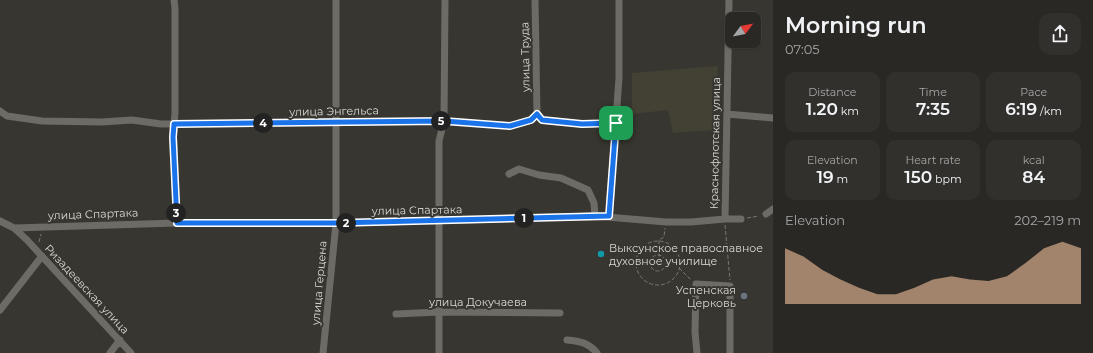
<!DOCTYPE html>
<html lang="en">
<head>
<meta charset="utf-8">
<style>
  body { margin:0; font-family:Montserrat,sans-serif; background:#32302c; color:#f1f3f6; height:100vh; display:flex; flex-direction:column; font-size:15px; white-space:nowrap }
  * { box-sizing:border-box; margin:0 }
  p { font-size:13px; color:#a5a6a6 }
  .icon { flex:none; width:22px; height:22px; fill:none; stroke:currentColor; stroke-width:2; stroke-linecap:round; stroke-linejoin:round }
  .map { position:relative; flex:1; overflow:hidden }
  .drawer { display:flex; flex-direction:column; background:#2a2824; width:320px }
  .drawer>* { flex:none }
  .needle { width:26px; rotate:58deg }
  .buttons { position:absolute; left:725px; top:12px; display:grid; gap:8px }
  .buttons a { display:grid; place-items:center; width:36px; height:36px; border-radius:8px; background:#2a2824; box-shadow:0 1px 3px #0004,0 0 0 1px #464441; font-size:20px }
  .pin { position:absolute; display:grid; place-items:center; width:34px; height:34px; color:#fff; margin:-17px; border-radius:8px; box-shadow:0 2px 6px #0006 }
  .km { position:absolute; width:20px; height:20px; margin:-10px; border-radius:50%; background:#222; color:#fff; font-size:11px; line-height:20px; text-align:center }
  .round { display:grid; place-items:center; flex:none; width:42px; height:42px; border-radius:12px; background:#32302c }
  .headline { display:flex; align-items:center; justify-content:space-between; height:68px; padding:0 12px }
  h1 { font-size:22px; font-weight:600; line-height:30px }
  .figures { display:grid; grid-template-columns:repeat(3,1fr); gap:6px; height:68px; padding:4px 12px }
  .figures div { display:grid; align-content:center; border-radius:10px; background:#32302c; text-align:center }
  .figures b { font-size:17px; font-weight:600 }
  .figures small { font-size:11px; font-weight:400 }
  .figures p { font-size:11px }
  .chart { height:112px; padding:8px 12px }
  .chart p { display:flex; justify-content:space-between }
  .chart svg { width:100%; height:72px; margin-top:4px; fill:#d6ab8b; opacity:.7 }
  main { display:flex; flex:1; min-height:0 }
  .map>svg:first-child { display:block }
  .built { fill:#434034 }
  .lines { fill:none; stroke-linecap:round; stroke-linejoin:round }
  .path { stroke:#797772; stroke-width:1; stroke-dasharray:4 2; stroke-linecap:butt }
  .minor { stroke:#6d6b65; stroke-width:7 }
  .route-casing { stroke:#fff; stroke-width:8 }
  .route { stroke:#1a73e8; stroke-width:5 }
  .culture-dot { fill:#0f9aa8; stroke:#383630; stroke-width:1.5 }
  .worship-dot { fill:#6b7280; stroke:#383630; stroke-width:1.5 }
  .labels { text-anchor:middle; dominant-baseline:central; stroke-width:4; stroke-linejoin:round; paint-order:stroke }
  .street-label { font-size:11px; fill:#dbdad6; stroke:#383630 }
  .poi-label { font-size:11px; fill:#dbdad6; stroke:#383630; text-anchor:start }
</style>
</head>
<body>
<main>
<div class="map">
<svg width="773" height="353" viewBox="0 0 773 353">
  <rect width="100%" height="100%" fill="#383630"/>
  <!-- built -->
  <path class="built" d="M718 66 714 130 673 133 668 110 632 114V73Z"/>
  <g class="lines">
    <!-- path -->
    <path class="path" d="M747 218 759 216
      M725 225 730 280
      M636 263a22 22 0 1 1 44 0a22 22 0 1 1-44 0Z
      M39 242 41 234
      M650 263a8 8 0 1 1 16 0a8 8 0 1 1-16 0Z
      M617 261 650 263
      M662 262 659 255V240L664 237 665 228
      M667 264 697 266
      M679 268 691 280"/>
    <!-- minor -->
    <path class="minor" d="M174 0 175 8V113L173 137 177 223
      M535 0 537 113
      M0 111 7 116 42 121 102 122 132 120 161 124 444 121 510 126 531 120 537 113
      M537 113 542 120 582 124 616 123
      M727 114 773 118
      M509 174 519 169 539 175 561 178 588 190 594 203 595 216
      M766 214 773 209
      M609 216 619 78V0
      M725 219 729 0
      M0 221 14 228 27 240 131 353
      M14 228 177 223H347L595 216 666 222H691L725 219H741
      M0 310 42 256
      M396 314 439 312 560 313
      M567 340C580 341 589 343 597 353
      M110 353 120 340
      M323 353 336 223V0
      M439 353V141L444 121 445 0
      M697 353 695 332 696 284 730 286V353"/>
  </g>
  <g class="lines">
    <defs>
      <path id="route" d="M537 114 542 120 582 124 616 123 609 216 336 223H177L173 137 174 124 444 121 510 126 531 120Z"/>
    </defs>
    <!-- route casing -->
    <use href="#route" class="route-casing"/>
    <!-- route -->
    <use href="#route" class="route"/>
  </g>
  <!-- markers -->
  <circle class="culture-dot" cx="601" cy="254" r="4"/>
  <circle class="worship-dot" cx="744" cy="296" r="4"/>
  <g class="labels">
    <!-- street labels -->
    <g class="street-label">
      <text transform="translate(525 57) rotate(-91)">улица Труда</text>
      <text transform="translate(334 111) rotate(-1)">улица Энгельса</text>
      <text transform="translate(715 143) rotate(-89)">Краснофлотская улица</text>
      <text transform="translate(417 210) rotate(-1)">улица Спартака</text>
      <text transform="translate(93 214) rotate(-2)">улица Спартака</text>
      <text transform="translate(319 283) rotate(-85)">улица Герцена</text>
      <text transform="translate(87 289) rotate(47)">Ризадеевская улица</text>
      <text x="478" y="302">улица Докучаева</text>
    </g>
    <!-- poi labels -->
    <g class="poi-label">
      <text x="609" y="248">Выксунское православное<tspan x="609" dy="13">духовное училище</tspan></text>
      <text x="736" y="290" text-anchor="end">Успенская<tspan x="736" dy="13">Церковь</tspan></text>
    </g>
  </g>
</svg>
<div class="buttons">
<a><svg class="needle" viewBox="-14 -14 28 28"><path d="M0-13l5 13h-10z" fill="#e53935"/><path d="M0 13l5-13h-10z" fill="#a5a6a6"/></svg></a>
</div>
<div class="pin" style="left:616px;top:123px;background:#1e9e55"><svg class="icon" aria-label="arrive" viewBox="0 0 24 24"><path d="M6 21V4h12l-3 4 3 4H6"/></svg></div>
<b class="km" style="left:524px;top:218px">1</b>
<b class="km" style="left:346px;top:223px">2</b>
<b class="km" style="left:176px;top:213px">3</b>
<b class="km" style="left:263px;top:123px">4</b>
<b class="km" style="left:441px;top:121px">5</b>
</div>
<section class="drawer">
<div class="headline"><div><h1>Morning run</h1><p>07:05</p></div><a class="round"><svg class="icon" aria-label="share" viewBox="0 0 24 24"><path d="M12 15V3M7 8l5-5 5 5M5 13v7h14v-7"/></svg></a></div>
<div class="figures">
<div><p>Distance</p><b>1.20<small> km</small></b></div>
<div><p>Time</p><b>7:35</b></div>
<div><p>Pace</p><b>6:19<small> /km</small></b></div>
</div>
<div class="figures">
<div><p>Elevation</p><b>19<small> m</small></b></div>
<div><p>Heart rate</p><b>150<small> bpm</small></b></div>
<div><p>kcal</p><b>84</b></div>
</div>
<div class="chart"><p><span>Elevation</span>202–219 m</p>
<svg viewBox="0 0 160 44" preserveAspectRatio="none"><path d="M0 44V10L10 15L20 23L30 29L40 34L50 38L60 38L70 34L80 29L90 27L100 29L110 30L120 27L130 19L140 10L150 6L160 10V44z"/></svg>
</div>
</section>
</main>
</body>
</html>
